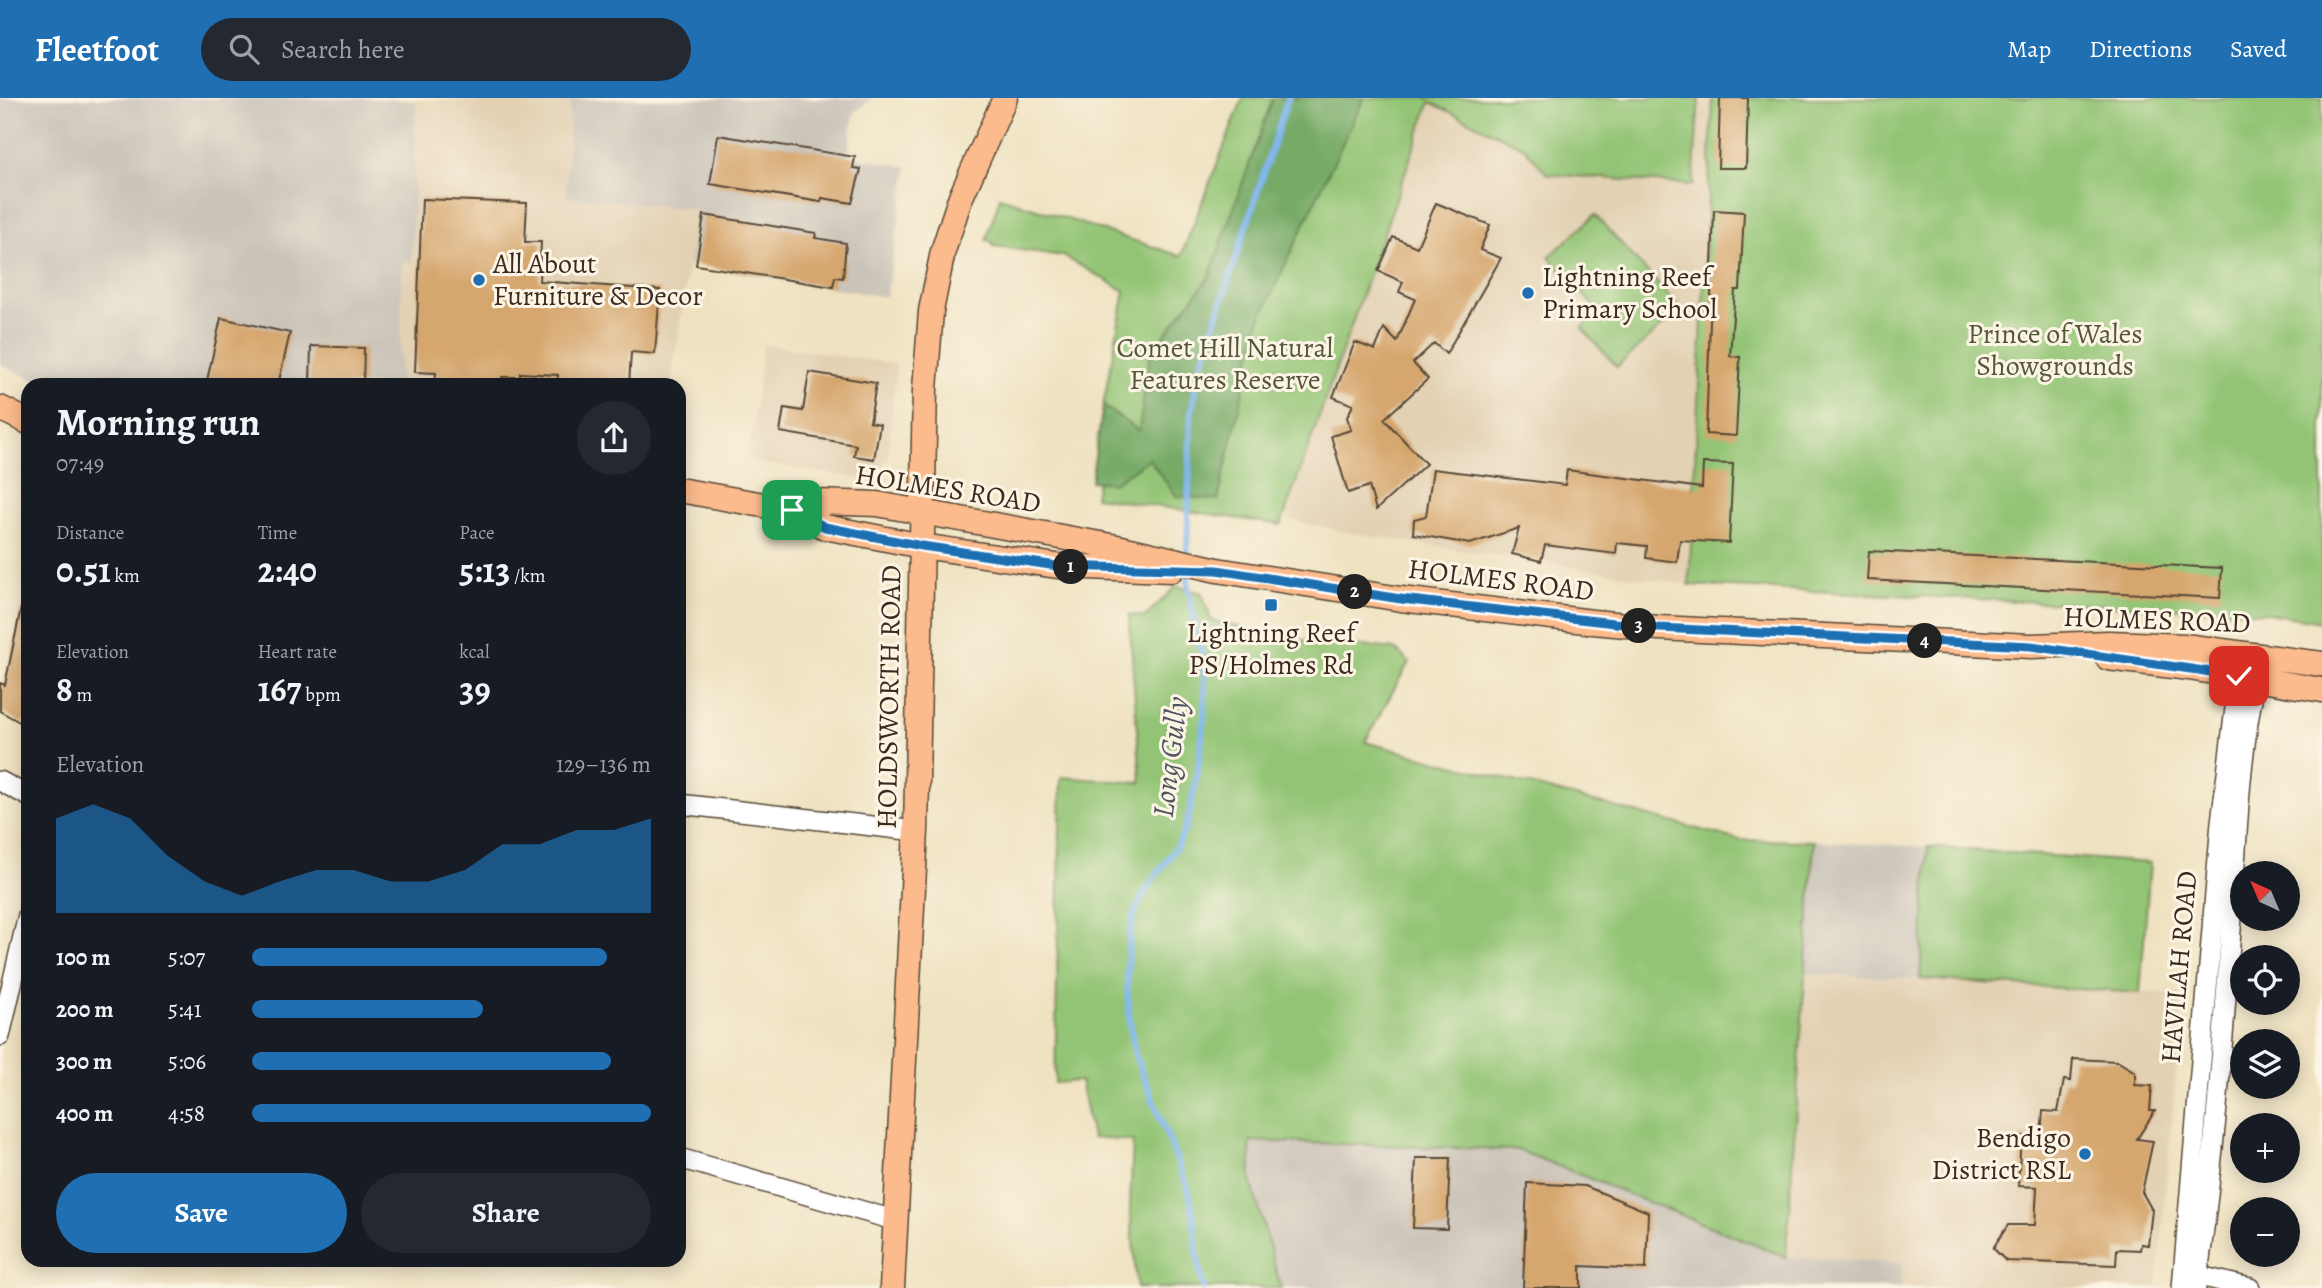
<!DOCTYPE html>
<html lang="en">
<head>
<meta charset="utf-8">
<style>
  body { margin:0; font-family:Alegreya,serif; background:#242831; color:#f1f3f6; height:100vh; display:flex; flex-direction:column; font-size:26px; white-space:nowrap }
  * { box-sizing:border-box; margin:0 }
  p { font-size:23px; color:#9ea1a6 }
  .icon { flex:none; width:38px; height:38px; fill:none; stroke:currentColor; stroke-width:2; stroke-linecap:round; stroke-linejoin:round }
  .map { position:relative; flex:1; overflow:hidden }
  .side { position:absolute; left:21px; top:280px; width:665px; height:889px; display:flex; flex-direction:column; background:#171b24; border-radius:21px; box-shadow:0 4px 18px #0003 }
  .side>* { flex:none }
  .needle { width:46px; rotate:316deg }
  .controls { position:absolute; left:2230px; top:763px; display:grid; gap:14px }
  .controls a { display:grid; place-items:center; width:70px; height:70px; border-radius:50%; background:#171b24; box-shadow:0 4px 18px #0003; font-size:35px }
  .pin { position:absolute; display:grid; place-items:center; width:60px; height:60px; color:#fff; margin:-30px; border-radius:14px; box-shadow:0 4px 10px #0006 }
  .km { position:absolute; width:35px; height:35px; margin:-18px; border-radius:50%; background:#222; color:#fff; font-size:19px; line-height:35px; text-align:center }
  .round { display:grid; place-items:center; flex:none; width:74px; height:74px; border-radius:37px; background:#242831 }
  .summary { display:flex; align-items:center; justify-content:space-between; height:119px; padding:0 35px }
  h1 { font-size:38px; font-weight:600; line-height:52px }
  .stats { display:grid; grid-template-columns:repeat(3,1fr); gap:10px; height:119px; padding:7px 35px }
  .stats div { display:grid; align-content:center }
  .stats b { font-size:35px; font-weight:600 }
  .stats small { font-size:19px; font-weight:400 }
  .stats p { font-size:19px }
  .chart { height:196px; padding:14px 35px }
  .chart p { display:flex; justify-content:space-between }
  .chart svg { width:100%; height:126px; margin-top:7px; fill:#1f6fb2; opacity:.7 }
  .cta { display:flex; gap:14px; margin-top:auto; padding:14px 35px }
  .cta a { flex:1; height:80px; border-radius:42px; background:#1f6fb2; color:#fff; font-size:28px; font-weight:600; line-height:80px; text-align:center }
  .cta a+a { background:#242831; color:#f1f3f6 }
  ul { padding:0 35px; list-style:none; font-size:23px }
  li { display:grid; grid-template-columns:112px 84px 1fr; align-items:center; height:52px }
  li i { height:18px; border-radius:9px; background:#1f6fb2 }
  header { display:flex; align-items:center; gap:42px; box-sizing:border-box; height:98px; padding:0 35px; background:#1f6fb2; color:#fff }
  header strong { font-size:33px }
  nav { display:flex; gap:38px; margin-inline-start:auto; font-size:24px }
  .search { width:490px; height:63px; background:#242831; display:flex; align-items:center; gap:18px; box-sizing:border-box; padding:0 24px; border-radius:38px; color:#9ea1a6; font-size:26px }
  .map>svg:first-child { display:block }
  .built { fill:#e3d1b4 }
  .industrial { fill:#cac3b8 }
  .green { fill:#93c474; stroke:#677749; stroke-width:2 }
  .forest { fill:#76aa66; stroke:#586a42; stroke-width:2 }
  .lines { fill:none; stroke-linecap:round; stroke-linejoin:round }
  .stream { stroke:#81b7f0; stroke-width:6 }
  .building { fill:#d5a66d }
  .minor-casing { stroke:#564636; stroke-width:22 }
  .major-casing { stroke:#564636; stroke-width:27 }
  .minor { stroke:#fff; stroke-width:19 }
  .major { stroke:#fbbb8d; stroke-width:24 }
  .route-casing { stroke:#fff; stroke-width:14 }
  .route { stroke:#1f6fb2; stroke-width:9 }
  .poi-dot { fill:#1f6fb2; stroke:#fcf5e5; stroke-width:2.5 }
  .labels { text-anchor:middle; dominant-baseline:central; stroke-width:6; stroke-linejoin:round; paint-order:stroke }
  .poi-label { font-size:28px; fill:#3b2a1e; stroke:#fcf5e5; text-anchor:start }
  .park-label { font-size:28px; fill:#555838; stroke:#fcf5e5 }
  .street-label { font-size:28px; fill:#3b2a1e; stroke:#fcf5e5 }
  .water-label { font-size:30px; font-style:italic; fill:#50545d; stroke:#fcf5e5 }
</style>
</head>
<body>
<header>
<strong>Fleetfoot</strong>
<div class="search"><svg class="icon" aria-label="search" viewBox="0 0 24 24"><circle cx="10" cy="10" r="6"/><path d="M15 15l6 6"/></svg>Search here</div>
<nav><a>Map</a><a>Directions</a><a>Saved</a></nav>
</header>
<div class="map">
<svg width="2322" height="1190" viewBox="0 0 2322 1190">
  <rect width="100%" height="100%" fill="#fcf5e5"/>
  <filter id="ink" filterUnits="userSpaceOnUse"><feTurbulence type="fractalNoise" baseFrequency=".0143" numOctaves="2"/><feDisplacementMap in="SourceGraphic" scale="14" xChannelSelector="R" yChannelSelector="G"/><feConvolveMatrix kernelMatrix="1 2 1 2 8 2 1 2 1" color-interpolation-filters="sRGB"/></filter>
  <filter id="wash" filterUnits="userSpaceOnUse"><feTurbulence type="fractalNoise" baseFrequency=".00686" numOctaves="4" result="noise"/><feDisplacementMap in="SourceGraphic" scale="28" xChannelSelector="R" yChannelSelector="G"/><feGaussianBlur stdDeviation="1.57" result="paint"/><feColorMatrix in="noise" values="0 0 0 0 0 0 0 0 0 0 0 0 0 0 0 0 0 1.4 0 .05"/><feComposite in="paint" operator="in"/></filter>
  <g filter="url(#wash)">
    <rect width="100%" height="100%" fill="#efe2c1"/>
    <!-- built -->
    <path class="built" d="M1408 0H1713L1689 487 1357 436 1291 422 1287 418Z
      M570 1 566 99 697 111 671 287H400L402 162 412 163 416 3Z
      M763 246 896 266 888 360 882 366 884 369 869 382 748 363Z
      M1806 876 2183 896 2157 1190H1901V1165L1786 1159Z"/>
    <!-- industrial -->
    <path class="industrial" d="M0 0H371L416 3 412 164 402 163 400 287H45L0 266Z
      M873 0 854 15 848 57 908 69 886 199 689 166 697 111 566 99 570 1Z
      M1814 743 1928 749 1920 881 1806 876Z
      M1250 1043 1518 1052 1786 1159 1902 1165 1901 1190H1281L1251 1083Z"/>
    <!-- green -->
    <path class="green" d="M1243 0H1699L1693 87 1547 76 1525 50 1430 4 1281 427 1095 399 1109 313 1103 308 1125 193 1063 158 993 148V144L986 142 1000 99 1181 158Z
      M1713 0H2322V524L2267 515 1689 487Z
      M1595 117 1681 211 1617 269 1582 230 1599 214 1549 159Z
      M1176 488 1202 495 1211 522 1286 541 1395 551 1409 564 1365 644 1740 742 1814 743 1786 1159 1518 1052 1250 1043 1251 1083 1281 1190H1137L1130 1108 1133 1043 1092 1040 1080 983 1055 985 1061 679 1141 685 1129 517 1145 519Z
      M1928 749 2150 765 2140 895 1920 881Z"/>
    <!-- forest -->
    <path class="forest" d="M1273 0H1364L1260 220 1218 402 1176 398 1149 361 1114 385 1091 383 1103 308 1139 333 1150 256 1209 179Z"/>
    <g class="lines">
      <!-- stream -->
      <path class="stream" d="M1187 459 1191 317 1198 277 1288 0
        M1187 470C1187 503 1199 531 1203 564 1209 606 1199 670 1190 712 1181 758 1153 772 1137 809 1122 845 1127 920 1135 957L1189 1093C1197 1125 1194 1158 1204 1190"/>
    </g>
    <g id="blocks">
      <!-- building -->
      <path class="building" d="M1720 0H1748L1746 70H1718Z
        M718 37 855 59 853 70 861 71 852 105 822 100 821 104 710 86Z
        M422 101 527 105 525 144H541L539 183 660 192 655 256 631 254 629 287H557L558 277 520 275V279H502V287H435L436 275 415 274Z
        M1436 105 1490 127 1480 152 1501 160 1446 256 1434 245 1413 265 1428 281 1384 321 1426 366 1376 412 1369 388 1348 395 1331 338 1351 332 1347 319 1353 307 1333 299 1355 244 1375 252 1384 230 1397 244 1415 201 1399 194 1403 184 1378 173 1393 139 1417 149Z
        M1714 112 1744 114 1740 192H1735L1730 258 1740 259 1736 338 1706 336Z
        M704 117 816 135 815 140 846 145 843 180 835 179 833 189 696 167Z
        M221 220 290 235 278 287H206Z
        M311 248 364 250 363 287H310Z
        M809 274 876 285 870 324 880 326 874 361 854 358 856 347 780 334 784 310 803 313Z
        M1703 365 1733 366 1729 445 1680 442 1677 464 1646 460 1647 448 1617 445 1616 456 1545 447 1541 463 1512 456 1519 430 1470 446 1413 436 1414 421 1426 418 1433 371 1565 387 1567 372 1702 390Z
        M1869 453 2222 470 2220 500 1867 482Z
        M21 510 28 511V617L23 626 0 613V585L5 587Z
        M2073 961 2117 963 2135 974V987L2152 988 2150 1013H2155L2137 1041 2153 1043 2142 1094 2152 1112 2148 1147 2141 1146 2140 1152 2117 1151 2116 1167 2006 1163 1993 1150 2008 1127H2035L2037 1089 2018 1088 2021 1038 2041 1039 2043 1013 2058 1014 2064 982 2071 983Z
        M1416 1060H1450L1447 1131 1413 1130Z
        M1527 1085 1585 1088 1648 1114 1646 1171 1581 1168V1190H1523Z"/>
    </g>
  </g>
  <g filter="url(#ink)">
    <use href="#blocks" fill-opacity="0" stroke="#564636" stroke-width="2"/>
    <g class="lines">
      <defs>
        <path id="minor" d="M0 683 28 698
          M679 706 916 733
          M0 938 28 817
          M679 1060 897 1123
          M2187 1175 2250 1190
          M2182 1190 2221 724 2239 578
          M2196 1190C2214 1067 2223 943 2232 819 2237 740 2239 659 2256 581"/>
        <path id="major" d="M0 310 28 324
          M679 392 792 412 825 429 922 448 1057 468 1171 472
          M792 412 816 404 877 406 1117 449 1217 472 1401 501 1593 524 1659 530 2031 548 2109 545 2184 548 2322 566
          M2108 560 2189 570 2322 592
          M892 1190 916 733 925 291 931 213 943 153 960 101 1005 0"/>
      </defs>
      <!-- minor casing -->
      <use href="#minor" class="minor-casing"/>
      <!-- major casing -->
      <use href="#major" class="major-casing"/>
      <!-- minor -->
      <use href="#minor" class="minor"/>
      <!-- major -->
      <use href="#major" class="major"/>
    </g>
  </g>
  <g class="lines" filter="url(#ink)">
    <defs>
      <path id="route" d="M792 412 825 429 922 448 1057 468 1217 472 1401 501 1659 530 2031 548 2239 578"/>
    </defs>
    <!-- route casing -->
    <use href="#route" class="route-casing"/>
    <!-- route -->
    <use href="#route" class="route"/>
  </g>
  <!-- markers -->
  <g class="poi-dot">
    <circle cx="479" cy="182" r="7"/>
    <circle cx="1528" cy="195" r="7"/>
    <rect x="1264" y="500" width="14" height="14" rx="3.5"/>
    <circle cx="2085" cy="1056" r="7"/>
  </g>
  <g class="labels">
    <!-- poi labels -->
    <g class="poi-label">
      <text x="493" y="166">All About<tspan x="493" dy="32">Furniture &amp; Decor</tspan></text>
      <text x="1542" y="179">Lightning Reef<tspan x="1542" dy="32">Primary School</tspan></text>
      <text x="1271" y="535" text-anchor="middle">Lightning Reef<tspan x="1271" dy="32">PS/Holmes Rd</tspan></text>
      <text x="2071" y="1040" text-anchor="end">Bendigo<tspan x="2071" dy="32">District RSL</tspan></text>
    </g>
    <!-- park labels -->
    <g class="park-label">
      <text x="2055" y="236">Prince of Wales<tspan x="2055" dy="32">Showgrounds</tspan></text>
      <text x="1225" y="250">Comet Hill Natural<tspan x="1225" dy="32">Features Reserve</tspan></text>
    </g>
    <!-- street labels -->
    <g class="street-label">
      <text transform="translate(948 391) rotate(9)">HOLMES ROAD</text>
      <text transform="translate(1501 482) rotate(7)">HOLMES ROAD</text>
      <text transform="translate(2157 522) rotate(2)">HOLMES ROAD</text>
      <text transform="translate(889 599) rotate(-89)">HOLDSWORTH ROAD</text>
      <text transform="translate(2179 869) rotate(-85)">HAVILAH ROAD</text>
    </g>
    <!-- water labels -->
    <g class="water-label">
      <text transform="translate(1170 659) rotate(-83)">Long Gully</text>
    </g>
  </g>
</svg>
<div class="controls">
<a><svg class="needle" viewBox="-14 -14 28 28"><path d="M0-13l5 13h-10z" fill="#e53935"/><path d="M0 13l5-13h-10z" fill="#9ea1a6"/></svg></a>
<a><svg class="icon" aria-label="locate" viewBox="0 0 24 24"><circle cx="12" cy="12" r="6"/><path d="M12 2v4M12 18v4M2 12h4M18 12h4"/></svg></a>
<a><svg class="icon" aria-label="layers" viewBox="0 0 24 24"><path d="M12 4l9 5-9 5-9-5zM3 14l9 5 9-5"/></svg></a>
<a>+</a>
<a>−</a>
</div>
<div class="pin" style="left:792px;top:412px;background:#1e9e55"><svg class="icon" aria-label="arrive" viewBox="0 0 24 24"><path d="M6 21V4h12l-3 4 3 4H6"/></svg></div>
<div class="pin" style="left:2239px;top:578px;background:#d93025"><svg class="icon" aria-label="check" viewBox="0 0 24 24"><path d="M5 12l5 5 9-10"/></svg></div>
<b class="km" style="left:1071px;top:469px">1</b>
<b class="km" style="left:1355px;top:494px">2</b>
<b class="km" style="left:1639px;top:528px">3</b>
<b class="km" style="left:1925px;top:543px">4</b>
<section class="side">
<div class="summary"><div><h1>Morning run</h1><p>07:49</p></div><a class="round"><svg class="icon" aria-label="share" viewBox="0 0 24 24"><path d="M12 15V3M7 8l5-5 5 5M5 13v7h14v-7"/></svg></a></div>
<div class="stats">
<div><p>Distance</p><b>0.51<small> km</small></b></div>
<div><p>Time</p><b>2:40</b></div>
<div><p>Pace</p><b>5:13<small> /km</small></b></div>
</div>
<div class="stats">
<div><p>Elevation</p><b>8<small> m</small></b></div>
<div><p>Heart rate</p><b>167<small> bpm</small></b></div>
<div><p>kcal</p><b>39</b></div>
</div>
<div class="chart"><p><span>Elevation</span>129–136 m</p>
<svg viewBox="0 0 160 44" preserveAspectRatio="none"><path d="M0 44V11L10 6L20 11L30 24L40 33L50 38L60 33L70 29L80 29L90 33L100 33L110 29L120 20L130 20L140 15L150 15L160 11V44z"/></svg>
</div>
<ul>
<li><b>100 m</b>5:07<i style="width:89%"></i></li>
<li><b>200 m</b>5:41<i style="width:58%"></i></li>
<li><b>300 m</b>5:06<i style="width:90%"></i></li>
<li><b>400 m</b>4:58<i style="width:100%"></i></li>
</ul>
<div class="cta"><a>Save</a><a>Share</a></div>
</section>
</div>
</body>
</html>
